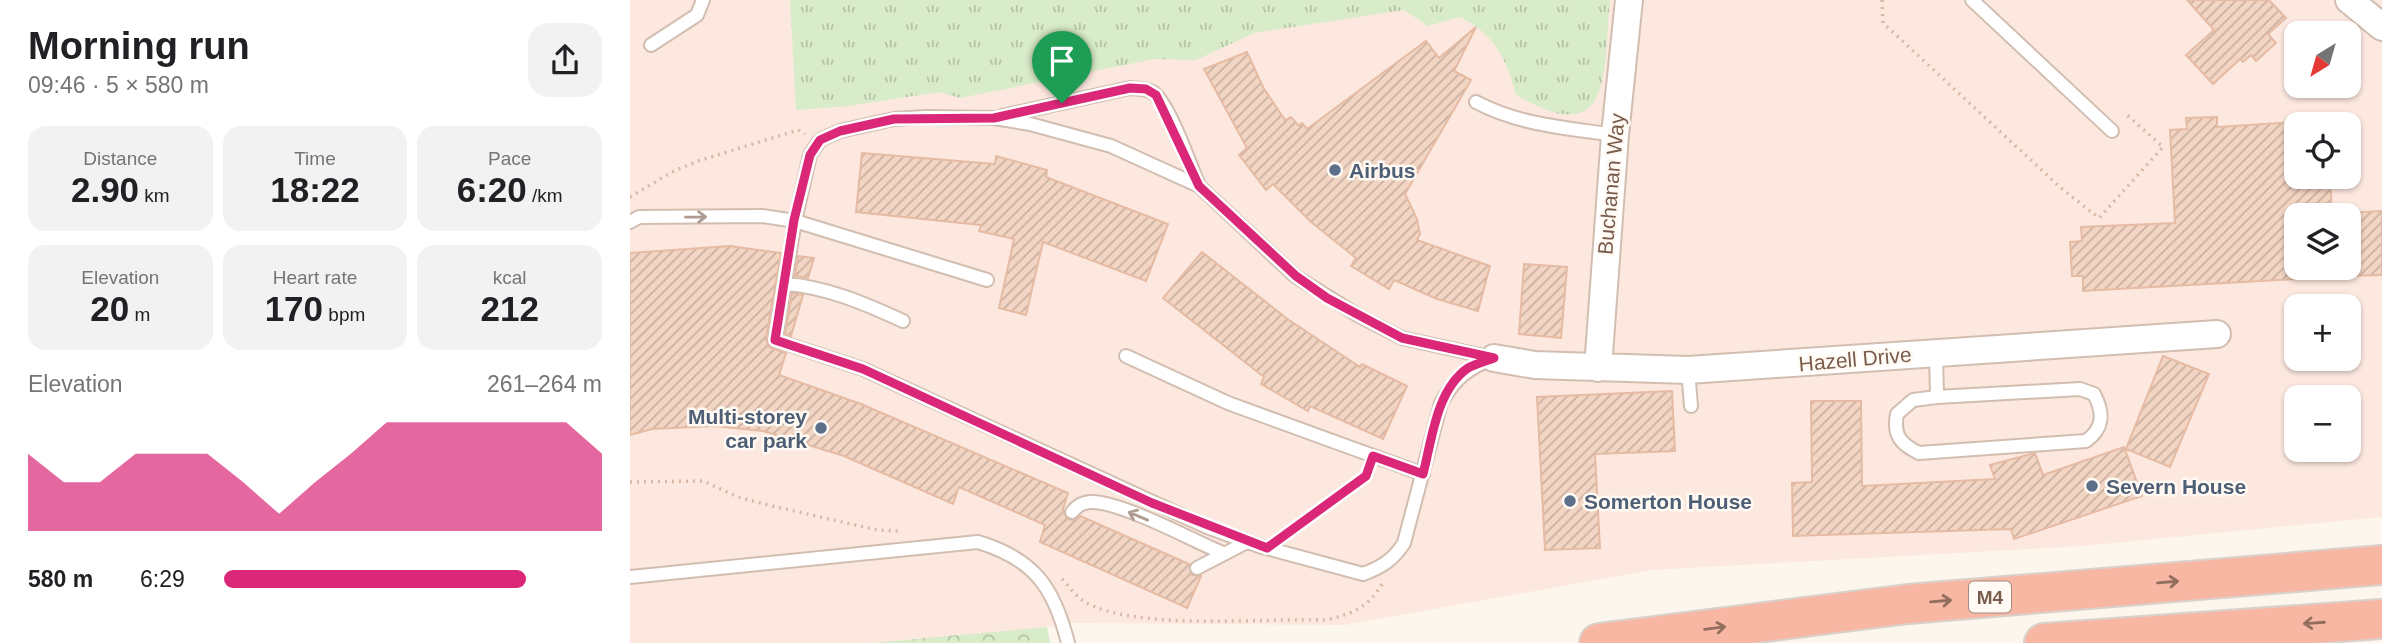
<!DOCTYPE html>
<html lang="en">
<head>
<meta charset="utf-8">
<style>
  body { margin:0; font-family:Helvetica,sans-serif; background:#f2f2f2; color:#202124; height:100vh; display:flex; flex-direction:column; font-size:26px; white-space:nowrap }
  * { box-sizing:border-box; margin:0 }
  p { font-size:23px; color:#757577 }
  .icon { flex:none; width:38px; height:38px; fill:none; stroke:currentColor; stroke-width:2; stroke-linecap:round; stroke-linejoin:round }
  .map { position:relative; flex:1; overflow:hidden }
  .sheet { display:flex; flex-direction:column; background:#fff; width:630px }
  .sheet>* { flex:none }
  .needle { width:46px; rotate:217deg }
  .buttons { position:absolute; left:1654px; top:21px; display:grid; gap:14px }
  .buttons a { display:grid; place-items:center; width:77px; height:77px; border-radius:14px; background:#fff; box-shadow:0 2px 5px #0004; font-size:35px }
  .pin { position:absolute; display:grid; place-items:center; width:60px; height:60px; color:#fff; margin:-72px -30px; border-radius:50% 50% 50% 0; rotate:-45deg; box-shadow:0 0 7px #0007 }
  .pin .icon { rotate:45deg }
  .round { display:grid; place-items:center; flex:none; width:74px; height:74px; border-radius:21px; background:#f2f2f2 }
  .summary { display:flex; align-items:center; justify-content:space-between; height:119px; padding:0 28px }
  h1 { font-size:38px; font-weight:800; line-height:52px }
  .stats { display:grid; grid-template-columns:repeat(3,1fr); gap:10px; height:119px; padding:7px 28px }
  .stats div { display:grid; align-content:center; border-radius:18px; background:#f2f2f2; text-align:center }
  .stats b { font-size:35px; font-weight:800 }
  .stats small { font-size:19px; font-weight:400 }
  .stats p { font-size:19px }
  .chart { height:196px; padding:14px 28px }
  .chart p { display:flex; justify-content:space-between }
  .chart svg { width:100%; height:126px; margin-top:7px; fill:#db2777; opacity:.7 }
  ul { padding:0 28px; list-style:none; font-size:23px }
  li { display:grid; grid-template-columns:112px 84px 1fr; align-items:center; height:52px }
  li i { height:18px; border-radius:9px; background:#db2777 }
  main { display:flex; flex:1; min-height:0 }
  .map>svg:first-child { display:block }
  .commercial { fill:#fde8e0; fill-rule:evenodd }
  .grass { fill:url(#grass-tufts) }
  .forest { fill:url(#forest-crowns) }
  .building { fill:url(#building-hatch); stroke:#e6bba3; stroke-width:2 }
  .lines { fill:none; stroke-linecap:round; stroke-linejoin:round }
  .service-casing { stroke:#d1beb0; stroke-width:16 }
  .minor-casing { stroke:#d1beb0; stroke-width:30 }
  .motorway-casing { stroke:#dad1cd; stroke-width:42 }
  .path { stroke:#d9b8a5; stroke-width:3.5; stroke-dasharray:2 5; stroke-linecap:butt }
  .service { stroke:#fff; stroke-width:12 }
  .minor { stroke:#fff; stroke-width:26 }
  .motorway { stroke:#f7b7a3; stroke-width:38 }
  .oneway { stroke:#af9d94 }
  .oneway2 { stroke:#936e5e }
  .route-casing { stroke:#fff; stroke-width:14 }
  .route { stroke:#db2777; stroke-width:9 }
  .service-dot { fill:#5c6f8a; stroke:#fffaf3; stroke-width:2.5 }
  .labels { text-anchor:middle; dominant-baseline:central; stroke-width:5; stroke-linejoin:round; paint-order:stroke }
  .shield { fill:#fffaf3; stroke:#a28b7f; stroke-width:2 }
  .shield-label { font-size:19px; font-weight:bold; fill:#7a5c4d }
  .service-label { font-size:21px; font-weight:bold; fill:#4e5e75; stroke:#fffaf3; text-anchor:start }
  .street-label { font-size:21px; fill:#7a5c4d; stroke:#fffaf3 }
</style>
</head>
<body>
<main>
<section class="sheet">
<div class="summary"><div><h1>Morning run</h1><p>09:46 · 5 × 580 m</p></div><a class="round"><svg class="icon" aria-label="share" viewBox="0 0 24 24"><path d="M12 15V3M7 8l5-5 5 5M5 13v7h14v-7"/></svg></a></div>
<div class="stats">
<div><p>Distance</p><b>2.90<small> km</small></b></div>
<div><p>Time</p><b>18:22</b></div>
<div><p>Pace</p><b>6:20<small> /km</small></b></div>
</div>
<div class="stats">
<div><p>Elevation</p><b>20<small> m</small></b></div>
<div><p>Heart rate</p><b>170<small> bpm</small></b></div>
<div><p>kcal</p><b>212</b></div>
</div>
<div class="chart"><p><span>Elevation</span>261–264 m</p>
<svg viewBox="0 0 160 44" preserveAspectRatio="none"><path d="M0 44V17L10 27L20 27L30 17L40 17L50 17L60 27L70 38L80 27L90 17L100 6L110 6L120 6L130 6L140 6L150 6L160 17V44z"/></svg>
</div>
<ul>
<li><b>580 m</b>6:29<i style="width:80%"></i></li>
</ul>
</section>
<div class="map">
<svg width="1752" height="643" viewBox="0 0 1752 643">
  <defs>
    <pattern id="grass-tufts" width="24" height="20" patternUnits="userSpaceOnUse" patternTransform="scale(1.75)"><rect width="24" height="20" fill="#d8ecc9"/><path d="M3 7l-1-3M5 7V3M7 7l1-3M15 17l-1-3M17 17v-4M19 17l1-3" fill="none" stroke="#b4c2a5"/></pattern>
    <pattern id="forest-crowns" width="20" height="18" patternUnits="userSpaceOnUse" patternTransform="scale(1.75)"><rect width="20" height="18" fill="#d8ecc9"/><path d="M2 6a3 3 0 1 1 6 0M12 15a3 3 0 1 1 6 0" fill="none" stroke="#b4c2a5"/></pattern>
    <pattern id="building-hatch" width="6" height="6" patternUnits="userSpaceOnUse" patternTransform="scale(1.75)"><rect width="6" height="6" fill="#f3d5c3"/><path d="M-1 1l2-2M0 6l6-6M5 7l2-2" fill="none" stroke="#cab0a1"/></pattern>
  </defs>
  <rect width="100%" height="100%" fill="#fdf6ec"/>
  <!-- commercial -->
  <path class="commercial" d="M0 0H1752V517L1453 546 1022 570 715 625 443 623 400 630 241 643H0ZM1666 33H1718V86H1666ZM1666 124H1718V177H1666ZM1666 215H1718V268H1666ZM1666 306H1718V359H1666ZM1666 397H1718V450H1666Z"/>
  <!-- grass -->
  <path class="grass" d="M160 0H980C973 70 985 153 886 95 877 59 864 34 830 17L798 26 774 10 624 33 566 60 525 59 330 98 309 92 219 106 166 110Z"/>
  <!-- forest -->
  <path class="forest" d="M417 627 420 643H241Z"/>
  <!-- building -->
  <path class="building" d="M1557 0H1639L1656 18 1638 34 1646 43 1626 61 1621 55 1613 62 1610 59 1583 84 1556 55 1584 30Z
    M846 27 824 71 841 80 775 194 787 219 790 234 787 240 860 266 848 311 807 299 764 280 759 289 721 266 726 258 681 222 643 184 636 190 609 155 617 148 574 69 617 52 633 87 655 120 661 117 669 126 672 123 677 129 796 41 809 58Z
    M1587 117V127L1666 122V177H1700L1702 215H1666V279L1453 291V276H1442L1440 242 1452 241 1451 227 1545 223 1540 130 1557 129 1556 118Z
    M232 153 365 164 366 156 417 170 416 177 538 224 516 281 413 242 396 315 369 308 384 239 349 231 351 225 226 212Z
    M1752 211V275L1718 276V213Z
    M100 246 151 253 136 339 139 347 156 353 149 375 231 404 438 493 433 509 437 519 444 520 450 516 559 564 562 575 571 576 557 608 410 542 415 525 329 487 323 504 214 456 133 431 84 426 22 429 0 435V253Z
    M572 252 659 320 730 367 732 364 777 386 753 439 680 406 678 411 631 384 634 377 533 298Z
    M168 256 184 258 178 278 165 276Z
    M894 264 937 267 931 338 889 334Z
    M162 293 173 295 161 336 155 334Z
    M1533 356 1579 374 1540 467 1496 449Z
    M1042 391 1045 451 965 454 970 548 915 550 907 397Z
    M1181 401H1231L1232 486 1365 479 1360 465 1405 453 1413 475 1494 447 1512 496 1384 539 1381 529 1163 536 1162 483 1182 482Z"/>
  <g class="lines">
    <defs>
      <path id="service" d="M1342 0 1482 131
        M21 45 67 15 73 0
        M846 102C889 125 937 128 985 135
        M372 116 500 88C509 89 519 88 526 95 541 110 560 164 569 186
        M0 222 9 217 132 216 165 221 145 340 233 369 577 527 629 546 733 574C752 567 763 560 774 543L811 403C824 379 838 368 864 358
        M357 280 165 221 180 155 190 140 210 131 264 119 296 117 364 118 400 124 481 146 569 186 665 276 729 316 772 338 863 358
        M156 284C197 287 236 304 273 321
        M1306 352 1307 397 1283 400 1267 414C1263 435 1270 444 1289 453L1456 441C1474 428 1474 413 1464 394L1450 389 1307 397
        M496 356 598 403 793 474
        M1058 370 1061 406
        M442 512C447 506 451 503 460 502 489 500 563 541 593 553
        M567 568 617 542
        M0 577 348 542C404 559 424 587 438 643"/>
      <path id="minor" d="M1719 0 1752 27
        M864 358 905 365 1058 370 1587 334
        M968 368 985 135 999 0"/>
      <path id="motorway" d="M969 643 1278 604 1752 565
        M1414 643 1752 619"/>
    </defs>
    <!-- service casing -->
    <use href="#service" class="service-casing"/>
    <!-- minor casing -->
    <use href="#minor" class="minor-casing"/>
    <!-- motorway casing -->
    <use href="#motorway" class="motorway-casing"/>
    <!-- path -->
    <path class="path" d="M1252 0 1253 23 1431 188 1469 218 1533 147 1497 115
      M0 197 42 172 68 161 168 130 175 134
      M0 482 73 481 108 497 138 505 247 530 270 531
      M655 535 736 476 737 471
      M432 579C439 586 446 597 455 602 505 631 634 618 695 620 720 615 739 607 752 584"/>
    <!-- service -->
    <use href="#service" class="service"/>
    <!-- minor -->
    <use href="#minor" class="minor"/>
    <!-- motorway -->
    <use href="#motorway" class="motorway"/>
  </g>
  <!-- one-way arrows -->
  <defs><path id="oneway-shaft" d="M-6 0H5M1.5-3L5.5 0L1.5 3" fill="none" stroke-width="1.6" stroke-linecap="round" stroke-linejoin="round" transform="scale(1.75)"/></defs>
  <g class="oneway">
    <use href="#oneway-shaft" transform="translate(66 217) rotate(-1)"/>
    <use href="#oneway-shaft" transform="translate(508 516) rotate(-157)"/>
  </g>
  <g class="oneway2">
    <use href="#oneway-shaft" transform="translate(1538 582) rotate(-5)"/>
    <use href="#oneway-shaft" transform="translate(1311 601) rotate(-5)"/>
    <use href="#oneway-shaft" transform="translate(1684 623) rotate(176)"/>
    <use href="#oneway-shaft" transform="translate(1085 628) rotate(-7)"/>
  </g>
  <g class="lines">
    <defs>
      <path id="route" d="M500 88 516 89 526 95 569 186 666 276 697 298 772 338 864 358C856 361 845 364 838 368 806 390 802 440 793 474L743 456 736 476 637 548 522 503 233 369 145 340 164 220 180 155 190 140 210 131 264 119 364 118Z"/>
    </defs>
    <!-- route casing -->
    <use href="#route" class="route-casing"/>
    <!-- route -->
    <use href="#route" class="route"/>
  </g>
  <!-- markers -->
  <g class="service-dot">
    <circle cx="705" cy="170" r="7"/>
    <circle cx="191" cy="428" r="7"/>
    <circle cx="1462" cy="486" r="7"/>
    <circle cx="940" cy="501" r="7"/>
  </g>
  <g class="labels">
    <!-- shield labels -->
    <rect class="shield" x="1339" y="581.5" width="42" height="31" rx="5"/>
    <g class="shield-label">
      <text x="1360" y="597">M4</text>
    </g>
    <!-- service labels -->
    <g class="service-label">
      <text x="719" y="170">Airbus</text>
      <text x="177" y="416" text-anchor="end">Multi-storey<tspan x="177" dy="24">car park</tspan></text>
      <text x="1476" y="486">Severn House</text>
      <text x="954" y="501">Somerton House</text>
    </g>
    <!-- street labels -->
    <g class="street-label">
      <text transform="translate(981 184) rotate(-85)">Buchanan Way</text>
      <text transform="translate(1225 359) rotate(-5)">Hazell Drive</text>
    </g>
  </g>
</svg>
<div class="buttons">
<a><svg class="needle" viewBox="-14 -14 28 28"><path d="M0-13l5 13h-10z" fill="#e53935"/><path d="M0 13l5-13h-10z" fill="#757577"/></svg></a>
<a><svg class="icon" aria-label="locate" viewBox="0 0 24 24"><circle cx="12" cy="12" r="6"/><path d="M12 2v4M12 18v4M2 12h4M18 12h4"/></svg></a>
<a><svg class="icon" aria-label="layers" viewBox="0 0 24 24"><path d="M12 4l9 5-9 5-9-5zM3 14l9 5 9-5"/></svg></a>
<a>+</a>
<a>−</a>
</div>
<div class="pin" style="left:432px;top:103px;background:#1e9e55"><svg class="icon" aria-label="arrive" viewBox="0 0 24 24"><path d="M6 21V4h12l-3 4 3 4H6"/></svg></div>
</div>
</main>
</body>
</html>
